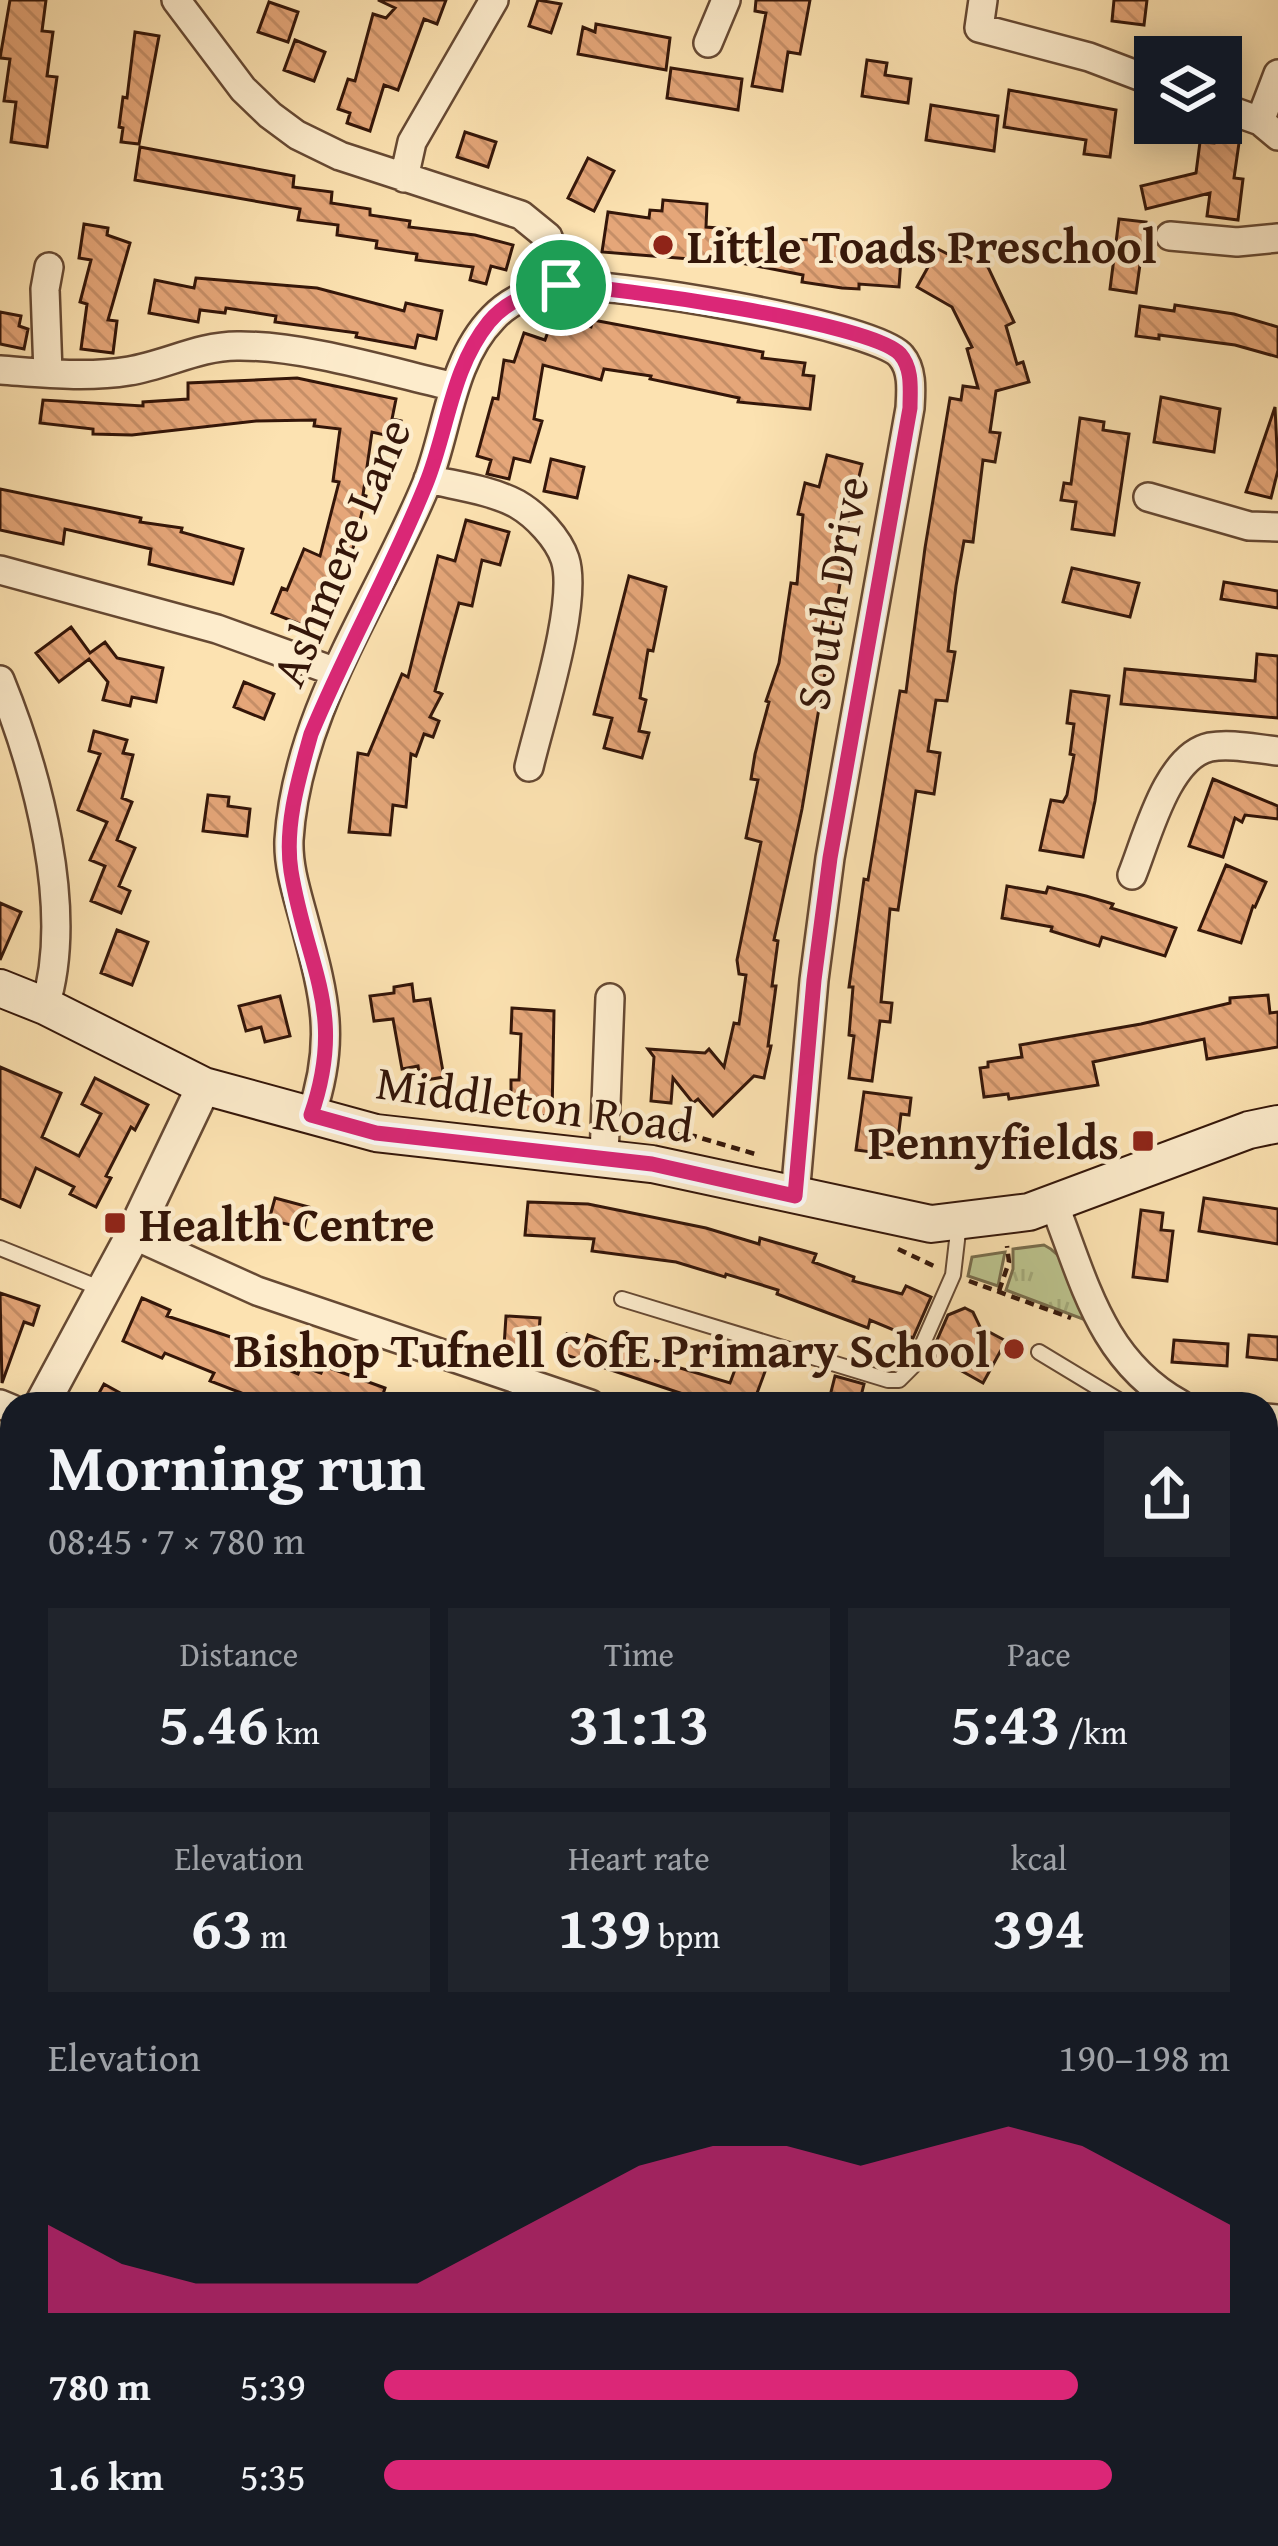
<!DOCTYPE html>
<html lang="en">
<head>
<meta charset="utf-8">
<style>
  body { margin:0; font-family:"Gentium Book Plus",serif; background:#20242c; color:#f1f3f6; height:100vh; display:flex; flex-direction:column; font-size:45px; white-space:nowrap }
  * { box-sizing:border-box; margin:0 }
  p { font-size:39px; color:#9ea1a6 }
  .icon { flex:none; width:66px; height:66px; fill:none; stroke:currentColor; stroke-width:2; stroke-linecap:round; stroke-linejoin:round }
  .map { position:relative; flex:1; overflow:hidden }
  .sheet { position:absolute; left:0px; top:1392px; width:1278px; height:1155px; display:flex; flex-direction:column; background:#171b24; border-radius:36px 36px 0 0; box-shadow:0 6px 30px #0003 }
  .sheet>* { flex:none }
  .fabs { position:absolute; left:1134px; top:36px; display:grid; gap:24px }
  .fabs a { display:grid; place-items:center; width:108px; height:108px; border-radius:0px; background:#171b24; box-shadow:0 6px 30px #0003; font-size:60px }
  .pin { position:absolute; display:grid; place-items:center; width:102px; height:102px; color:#fff; margin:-51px; border:6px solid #fff; border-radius:50%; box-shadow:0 3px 12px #0007 }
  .round { display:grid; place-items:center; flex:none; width:126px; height:126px; border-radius:0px; background:#20242c }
  .overview { display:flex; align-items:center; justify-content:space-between; height:204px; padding:0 48px }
  h1 { font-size:66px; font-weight:700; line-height:90px }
  .figures { display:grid; grid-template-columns:repeat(3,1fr); gap:18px; height:204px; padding:12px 48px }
  .figures div { display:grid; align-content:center; border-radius:0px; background:#20242c; text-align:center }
  .figures b { font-size:60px; font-weight:700 }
  .figures small { font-size:33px; font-weight:400 }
  .figures p { font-size:33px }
  .chart { height:336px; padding:24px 48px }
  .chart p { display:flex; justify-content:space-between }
  .chart svg { width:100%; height:216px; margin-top:12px; fill:#db2777; opacity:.7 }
  ul { padding:0 48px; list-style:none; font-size:39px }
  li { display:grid; grid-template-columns:192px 144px 1fr; align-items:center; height:90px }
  li i { height:30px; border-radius:15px; background:#db2777 }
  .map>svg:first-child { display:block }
  .grass { fill:url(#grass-tufts); stroke:#786d4c; stroke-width:3 }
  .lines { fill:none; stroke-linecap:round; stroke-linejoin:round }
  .stream { stroke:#747b6a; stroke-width:6 }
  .building { fill:url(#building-back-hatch); stroke:#341609; stroke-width:3 }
  .service-casing { stroke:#664933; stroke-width:18 }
  .minor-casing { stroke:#664933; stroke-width:32 }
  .tertiary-casing { stroke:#664933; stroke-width:38 }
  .secondary-casing { stroke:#341609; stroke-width:40 }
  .path { stroke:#341609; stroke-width:4.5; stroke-dasharray:9 6; stroke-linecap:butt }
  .service { stroke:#fdeccc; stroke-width:14 }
  .minor { stroke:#fdeccc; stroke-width:27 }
  .tertiary { stroke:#fdeccc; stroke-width:33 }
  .secondary { stroke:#fdeccc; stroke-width:36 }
  .route-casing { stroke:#fff; stroke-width:24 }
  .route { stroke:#db2777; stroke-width:15 }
  .poi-dot { fill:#8f2418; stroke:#fdeccc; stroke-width:4.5 }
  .labels { text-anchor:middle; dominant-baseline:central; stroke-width:9; stroke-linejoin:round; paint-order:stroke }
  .poi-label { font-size:48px; font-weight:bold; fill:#341609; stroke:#fdeccc; text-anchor:start }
  .street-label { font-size:48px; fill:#341609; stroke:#fdeccc }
</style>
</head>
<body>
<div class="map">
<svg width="1278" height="2546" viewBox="0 0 1278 2546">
  <defs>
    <pattern id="grass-tufts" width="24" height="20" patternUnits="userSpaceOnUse" patternTransform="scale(3)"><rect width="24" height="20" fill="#bcc48e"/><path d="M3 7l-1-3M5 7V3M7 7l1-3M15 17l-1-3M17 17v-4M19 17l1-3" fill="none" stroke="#a2a879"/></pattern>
    <pattern id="building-back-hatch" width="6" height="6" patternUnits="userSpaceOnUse" patternTransform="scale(3)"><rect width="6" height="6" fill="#e5a679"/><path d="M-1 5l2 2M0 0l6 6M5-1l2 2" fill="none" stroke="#c58e67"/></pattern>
  </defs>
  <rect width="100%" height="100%" fill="#fce2b1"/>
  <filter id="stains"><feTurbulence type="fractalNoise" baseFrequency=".00167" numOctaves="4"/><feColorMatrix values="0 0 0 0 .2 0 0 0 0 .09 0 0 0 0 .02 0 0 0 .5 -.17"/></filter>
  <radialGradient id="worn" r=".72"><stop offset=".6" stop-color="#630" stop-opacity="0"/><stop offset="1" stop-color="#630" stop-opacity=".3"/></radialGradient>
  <!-- grass -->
  <path class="grass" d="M1044 1245C1070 1257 1078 1295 1088 1321L1006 1290 1013 1269V1249Z
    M1005 1252 998 1286 968 1276 972 1257Z"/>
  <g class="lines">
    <!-- stream -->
    <path class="stream" d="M1266 1649 1278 1676
      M1278 1709V1726"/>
  </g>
  <!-- building -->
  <path class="building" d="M10 0H46L42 31 53 32 47 76 57 77 47 147 11 142 16 102 4 101 10 59 0 58Z
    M378 0H446L437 24 424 19 398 90 384 85 370 131 347 123 350 113 338 109 348 79 355 81 373 14 386 18 395 8Z
    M538 0 561 4 551 33 529 26Z
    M756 0H810L800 54 788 52 782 91 752 86 766 13 755 11Z
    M1114 0H1147L1144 25 1112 21Z
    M269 2 298 12 288 42 258 32Z
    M596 24 670 38 666 70 578 54 583 27 595 32Z
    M135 32 159 36 139 144 121 142 123 128 119 127 123 97 127 98Z
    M295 40 325 52 314 81 284 70Z
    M867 60 887 63 885 75 911 79 908 103 862 96Z
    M671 68 742 79 738 110 667 98Z
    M1009 90 1116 110 1110 157 1084 154 1086 140 1004 127Z
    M931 105 998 116 994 151 926 140Z
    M465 132 496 142 488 167 457 157Z
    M1215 133 1240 136 1234 178 1243 179 1238 220 1207 216 1210 193 1146 209 1141 186 1196 173 1200 142 1214 143Z
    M140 147 294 176 293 187 332 192 331 203 370 209V215L410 221 409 227 475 235 513 245 506 270 491 266 486 284 470 280 473 267 416 260 417 254 376 248 377 241 337 235 338 225 298 220 300 209 135 180Z
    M588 158 614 171 594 211 568 198Z
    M663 200 707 204 706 227 730 229V238L792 246 793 239 902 245 899 287 859 284V289L842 288 802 282 803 275 741 263 602 252 608 212 649 218 650 210 662 211Z
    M1119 219 1146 222 1136 293 1110 289Z
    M84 224 108 228 107 235 130 243 108 320 117 321 113 353 81 349 87 304 80 302 91 260 79 258Z
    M938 249 961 261 964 255 988 267 1014 322 1006 326 1017 364 1023 362 1029 382 996 391 990 432 1000 433 995 462 983 460 973 542 964 541 956 586 948 651 955 652 947 701 936 700 928 751 940 753 934 794 916 791 898 910 890 909 881 1002 892 1003 890 1022 880 1021 872 1081 849 1078 854 1036 849 1035 853 987H849L864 879 868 880 900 691 906 692 925 548 950 398 961 400 963 386 978 388 967 349 972 347 952 307 917 287Z
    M196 278 317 288 404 311 406 303 442 311 436 339 418 335 415 348 356 337 357 333 275 322 276 316 226 308 225 313 200 310 198 322 149 313 155 280 194 288Z
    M1175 305 1234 314 1278 327V357L1235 345 1159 335V339L1136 336 1140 306 1174 311Z
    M0 312 21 316 19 326 28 329 24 349 0 344Z
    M593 320 763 352 762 358 805 363 803 375 814 376 810 409 738 402 739 398 650 379 651 376 604 369 601 380 543 365 534 419 542 421 530 462 514 458 509 479 487 474 491 460 477 456 493 398 498 399 504 360 514 362 524 333 545 340 549 329 565 334 569 321 591 327Z
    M297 378 396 399 392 419 401 421 397 438 372 432 363 495 366 496 351 556 348 555 329 601 319 597 307 627 272 613 282 588 287 590 304 549 320 556 339 482 333 481 340 429 314 426 315 420 256 421 132 435 93 434V429L40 423 43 400 143 406V402L188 399V383Z
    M1161 397 1220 409 1214 452 1154 442Z
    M1275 407 1278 470 1271 498 1246 492Z
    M1080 418 1104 422 1103 430 1129 434 1114 535 1072 529 1076 502 1061 500 1064 483 1071 484Z
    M827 455 862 464 842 547H848L846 566H843L802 809 774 940 778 941 772 986H776L768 1046H771L764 1078 754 1076 713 1116 698 1099 693 1103 673 1078 671 1103 651 1101 654 1057 648 1049 705 1053 709 1049 724 1067 734 1023 739 1024 746 975 739 974 737 960 761 842 746 838 758 780 751 779 755 754 769 702 766 701 779 663 791 583 797 584 803 515 798 514 805 483 819 487Z
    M551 459 584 467 577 498 544 491Z
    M0 489 141 518 140 522 182 528 181 532 243 549 233 584 149 564 151 549 65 529 63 544 0 530Z
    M466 520 509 532 500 565 482 560 472 606 459 603 435 691 442 694 430 717 439 721 433 737 424 734 416 756 411 754 406 807 393 805 390 835 349 832 358 753 368 755 402 674 408 677 438 556 455 561Z
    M1072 568 1139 583 1130 617 1063 602Z
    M629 576 666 587 653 651 648 650 640 698 646 700 639 731 649 733 642 758 604 748 612 718 594 714Z
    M1224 582 1278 591V608L1221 599Z
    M71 627 90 653 105 642 117 658 163 668 156 702 132 697 130 706 103 700 108 682 89 659 59 682 36 653Z
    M1257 654 1278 656V718L1121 704 1125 669 1255 681Z
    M244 682 274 694 264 719 234 707Z
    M1071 691 1109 696 1095 801 1083 857 1040 850 1051 800 1063 802 1067 795 1074 755 1070 754 1074 724 1067 723Z
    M94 731 127 740 123 753 133 755 122 798 132 802 117 840 135 848 119 886 130 891 121 913 91 901 105 866 90 860 107 822 78 810 100 754 89 751Z
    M1213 779 1278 806V819L1245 815 1242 822 1235 818 1223 857 1189 846Z
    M208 795 229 797 228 806 250 809 247 836 203 831Z
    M1226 865 1266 882 1255 907 1253 906 1241 943 1199 930Z
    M1007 886 1046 893 1048 887 1086 896 1113 904 1111 908 1176 928 1165 956 1102 937 1099 946 1051 931 1052 927 1002 918Z
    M0 903 21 912 0 960Z
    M117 930 148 942 132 985 101 973Z
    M412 984 414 1001 430 999 444 1077 420 1081 418 1066 402 1069 393 1019 374 1021 370 996 394 993V987Z
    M1268 995 1270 1013 1278 1012V1047L1207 1059 1204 1039 1093 1062 1098 1085 1009 1099 1008 1094 984 1097 980 1068 988 1067V1062L1022 1057 1020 1045 1141 1024 1230 1003V998Z
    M280 996 290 1036 265 1042 261 1027 246 1031 239 1006Z
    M512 1008 554 1011 552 1116H521V1102L511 1103V1080H519L521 1034 511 1033Z
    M0 1067 61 1093 42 1137 79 1156 101 1114 82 1104 95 1078 148 1105 135 1130 131 1127 106 1176 111 1178 96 1207 70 1194 74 1187 36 1168 20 1207 0 1198Z
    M864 1092 911 1098 909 1115 901 1114 896 1155 856 1150Z
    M275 1198 309 1207 304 1228 269 1220Z
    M1204 1198 1278 1209V1244L1199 1231Z
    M528 1202 588 1204 706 1228 759 1244 760 1238 816 1254 813 1262 854 1277 853 1281 902 1294 906 1286 931 1297 913 1338 870 1320 868 1328 777 1294 778 1290 726 1274 725 1277 676 1262 592 1251 594 1239 525 1235Z
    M1141 1210 1163 1213 1161 1230 1173 1231 1167 1281 1133 1277Z
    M0 1293 39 1306 33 1325 24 1322 2 1383Z
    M142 1298 170 1310 167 1316 243 1341 240 1349 298 1374 301 1366 321 1373 324 1366 385 1388 380 1404H270L210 1381 214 1373 165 1353 162 1358 123 1341Z
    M965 1308 973 1312 980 1327 1006 1341 983 1383 935 1356 939 1349 934 1347 948 1315Z
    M506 1316 540 1318 538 1350 504 1347Z
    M567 1334 586 1341 588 1335 640 1356 730 1383 743 1348 770 1358 753 1404H713L560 1353Z
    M1249 1335 1278 1337V1360L1247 1357Z
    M1174 1340 1228 1344 1227 1366 1172 1362Z
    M835 1376 864 1384 859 1404H828Z
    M104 1384 140 1404H93Z"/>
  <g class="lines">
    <defs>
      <path id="service" d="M0 1248 102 1289
        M622 1299 888 1380H899L913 1366 953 1275 959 1223
        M1039 1352 1125 1404"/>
      <path id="minor" d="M176 0 243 89 270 115 297 135 340 156 521 215 548 237 561 285
        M983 0 979 28 1089 57 1155 82
        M708 43 726 0
        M1221 107 1260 121 1278 136
        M1260 121 1278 74
        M404 178 412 142 494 0
        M1170 236 1237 242 1278 238
        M0 370C43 373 86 378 129 371 166 365 199 346 237 346 303 345 390 372 455 387
        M48 373 45 289 49 267
        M428 479C457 486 491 490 517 504 536 515 558 538 565 559 579 602 540 720 529 767
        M1148 497 1249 526 1278 527
        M0 570 217 629 336 672
        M0 680C37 771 75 910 45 1006
        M1132 875C1147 838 1167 756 1210 747 1231 743 1256 749 1278 751
        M311 1115C337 1039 324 995 304 920 297 894 288 867 289 840 297 712 378 601 426 485 448 431 450 362 493 318 509 301 533 290 557 286 601 279 876 325 901 356 913 370 911 391 910 408L830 858 814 980 795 1196
        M604 1157 610 998
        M1054 1204C1085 1283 1101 1360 1180 1404
        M133 1235 257 1291 590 1404
        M0 1404 12 1409
        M1266 1418 1278 1419
        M1266 1923 1278 1928
        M0 2450 12 2442
        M697 2535 729 2541 745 2535
        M855 2535 881 2546
        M962 2546 966 2535"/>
      <path id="tertiary" d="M42 1404 133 1235 204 1086
        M0 1604 12 1491
        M0 1900 12 1977
        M0 2102 12 2059"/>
      <path id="secondary" d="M0 988 45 1006 204 1086 376 1133 652 1164 931 1224 1029 1212 1249 1130 1278 1124"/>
    </defs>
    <!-- service casing -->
    <use href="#service" class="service-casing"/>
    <!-- minor casing -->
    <use href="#minor" class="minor-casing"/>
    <!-- tertiary casing -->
    <use href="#tertiary" class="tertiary-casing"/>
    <!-- secondary casing -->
    <use href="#secondary" class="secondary-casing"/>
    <!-- path -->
    <path class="path" d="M643 1131 694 1136 755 1154
      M898 1249 936 1267
      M969 1281 1071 1318
      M999 1291 1009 1262 1007 1246
      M1266 1457 1278 1468
      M1266 1527 1278 1532
      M1266 1593 1278 1583"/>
    <!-- service -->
    <use href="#service" class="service"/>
    <!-- minor -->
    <use href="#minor" class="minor"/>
    <!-- tertiary -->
    <use href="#tertiary" class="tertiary"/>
    <!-- secondary -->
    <use href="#secondary" class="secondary"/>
  </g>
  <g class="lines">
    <defs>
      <path id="route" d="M561 285C614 287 869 322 900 354 913 369 910 390 910 408L830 858 814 980 795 1196 652 1164 376 1133 311 1115C347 1011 307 969 291 871 284 826 299 777 311 734 346 649 392 569 426 484 448 430 451 369 489 322 507 300 534 291 561 285Z"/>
    </defs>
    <!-- route casing -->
    <use href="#route" class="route-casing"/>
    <!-- route -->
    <use href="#route" class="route"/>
  </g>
  <!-- markers -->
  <g class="poi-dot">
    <circle cx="663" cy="245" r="12"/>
    <rect x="1131" y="1129" width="24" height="24" rx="6"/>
    <rect x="103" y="1211" width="24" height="24" rx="6"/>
    <circle cx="1014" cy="1349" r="12"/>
  </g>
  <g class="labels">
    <!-- poi labels -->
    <g class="poi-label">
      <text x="687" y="245">Little Toads Preschool</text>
      <text x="1119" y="1141" text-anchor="end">Pennyfields</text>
      <text x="139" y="1223">Health Centre</text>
      <text x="990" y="1349" text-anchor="end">Bishop Tufnell CofE Primary School</text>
    </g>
    <!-- street labels -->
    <g class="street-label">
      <text transform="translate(340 552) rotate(-67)">Ashmere Lane</text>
      <text transform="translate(831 593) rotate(-80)">South Drive</text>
      <text transform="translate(535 1103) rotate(8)">Middleton Road</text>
    </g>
  </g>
  <rect width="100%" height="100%" filter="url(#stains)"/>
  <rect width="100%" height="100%" fill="url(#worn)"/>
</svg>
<div class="fabs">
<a><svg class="icon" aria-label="layers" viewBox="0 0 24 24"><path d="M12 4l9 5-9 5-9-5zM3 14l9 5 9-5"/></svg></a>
</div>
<div class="pin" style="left:561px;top:285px;background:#1e9e55"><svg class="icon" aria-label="arrive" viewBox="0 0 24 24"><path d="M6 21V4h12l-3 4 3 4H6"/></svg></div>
<section class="sheet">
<div class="overview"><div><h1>Morning run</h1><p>08:45 · 7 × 780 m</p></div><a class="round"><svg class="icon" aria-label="share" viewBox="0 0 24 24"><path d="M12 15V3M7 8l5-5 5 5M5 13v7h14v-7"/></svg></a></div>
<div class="figures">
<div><p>Distance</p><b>5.46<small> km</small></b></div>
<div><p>Time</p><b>31:13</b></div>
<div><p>Pace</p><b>5:43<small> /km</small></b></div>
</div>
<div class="figures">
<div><p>Elevation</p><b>63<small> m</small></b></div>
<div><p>Heart rate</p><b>139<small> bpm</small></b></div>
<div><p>kcal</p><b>394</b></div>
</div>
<div class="chart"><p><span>Elevation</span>190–198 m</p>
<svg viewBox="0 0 160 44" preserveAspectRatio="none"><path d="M0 44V26L10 34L20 38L30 38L40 38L50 38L60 30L70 22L80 14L90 10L100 10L110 14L120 10L130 6L140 10L150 18L160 26V44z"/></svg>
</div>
<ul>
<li><b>780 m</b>5:39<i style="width:82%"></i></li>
<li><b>1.6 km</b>5:35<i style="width:86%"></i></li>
</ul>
</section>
</div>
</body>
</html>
